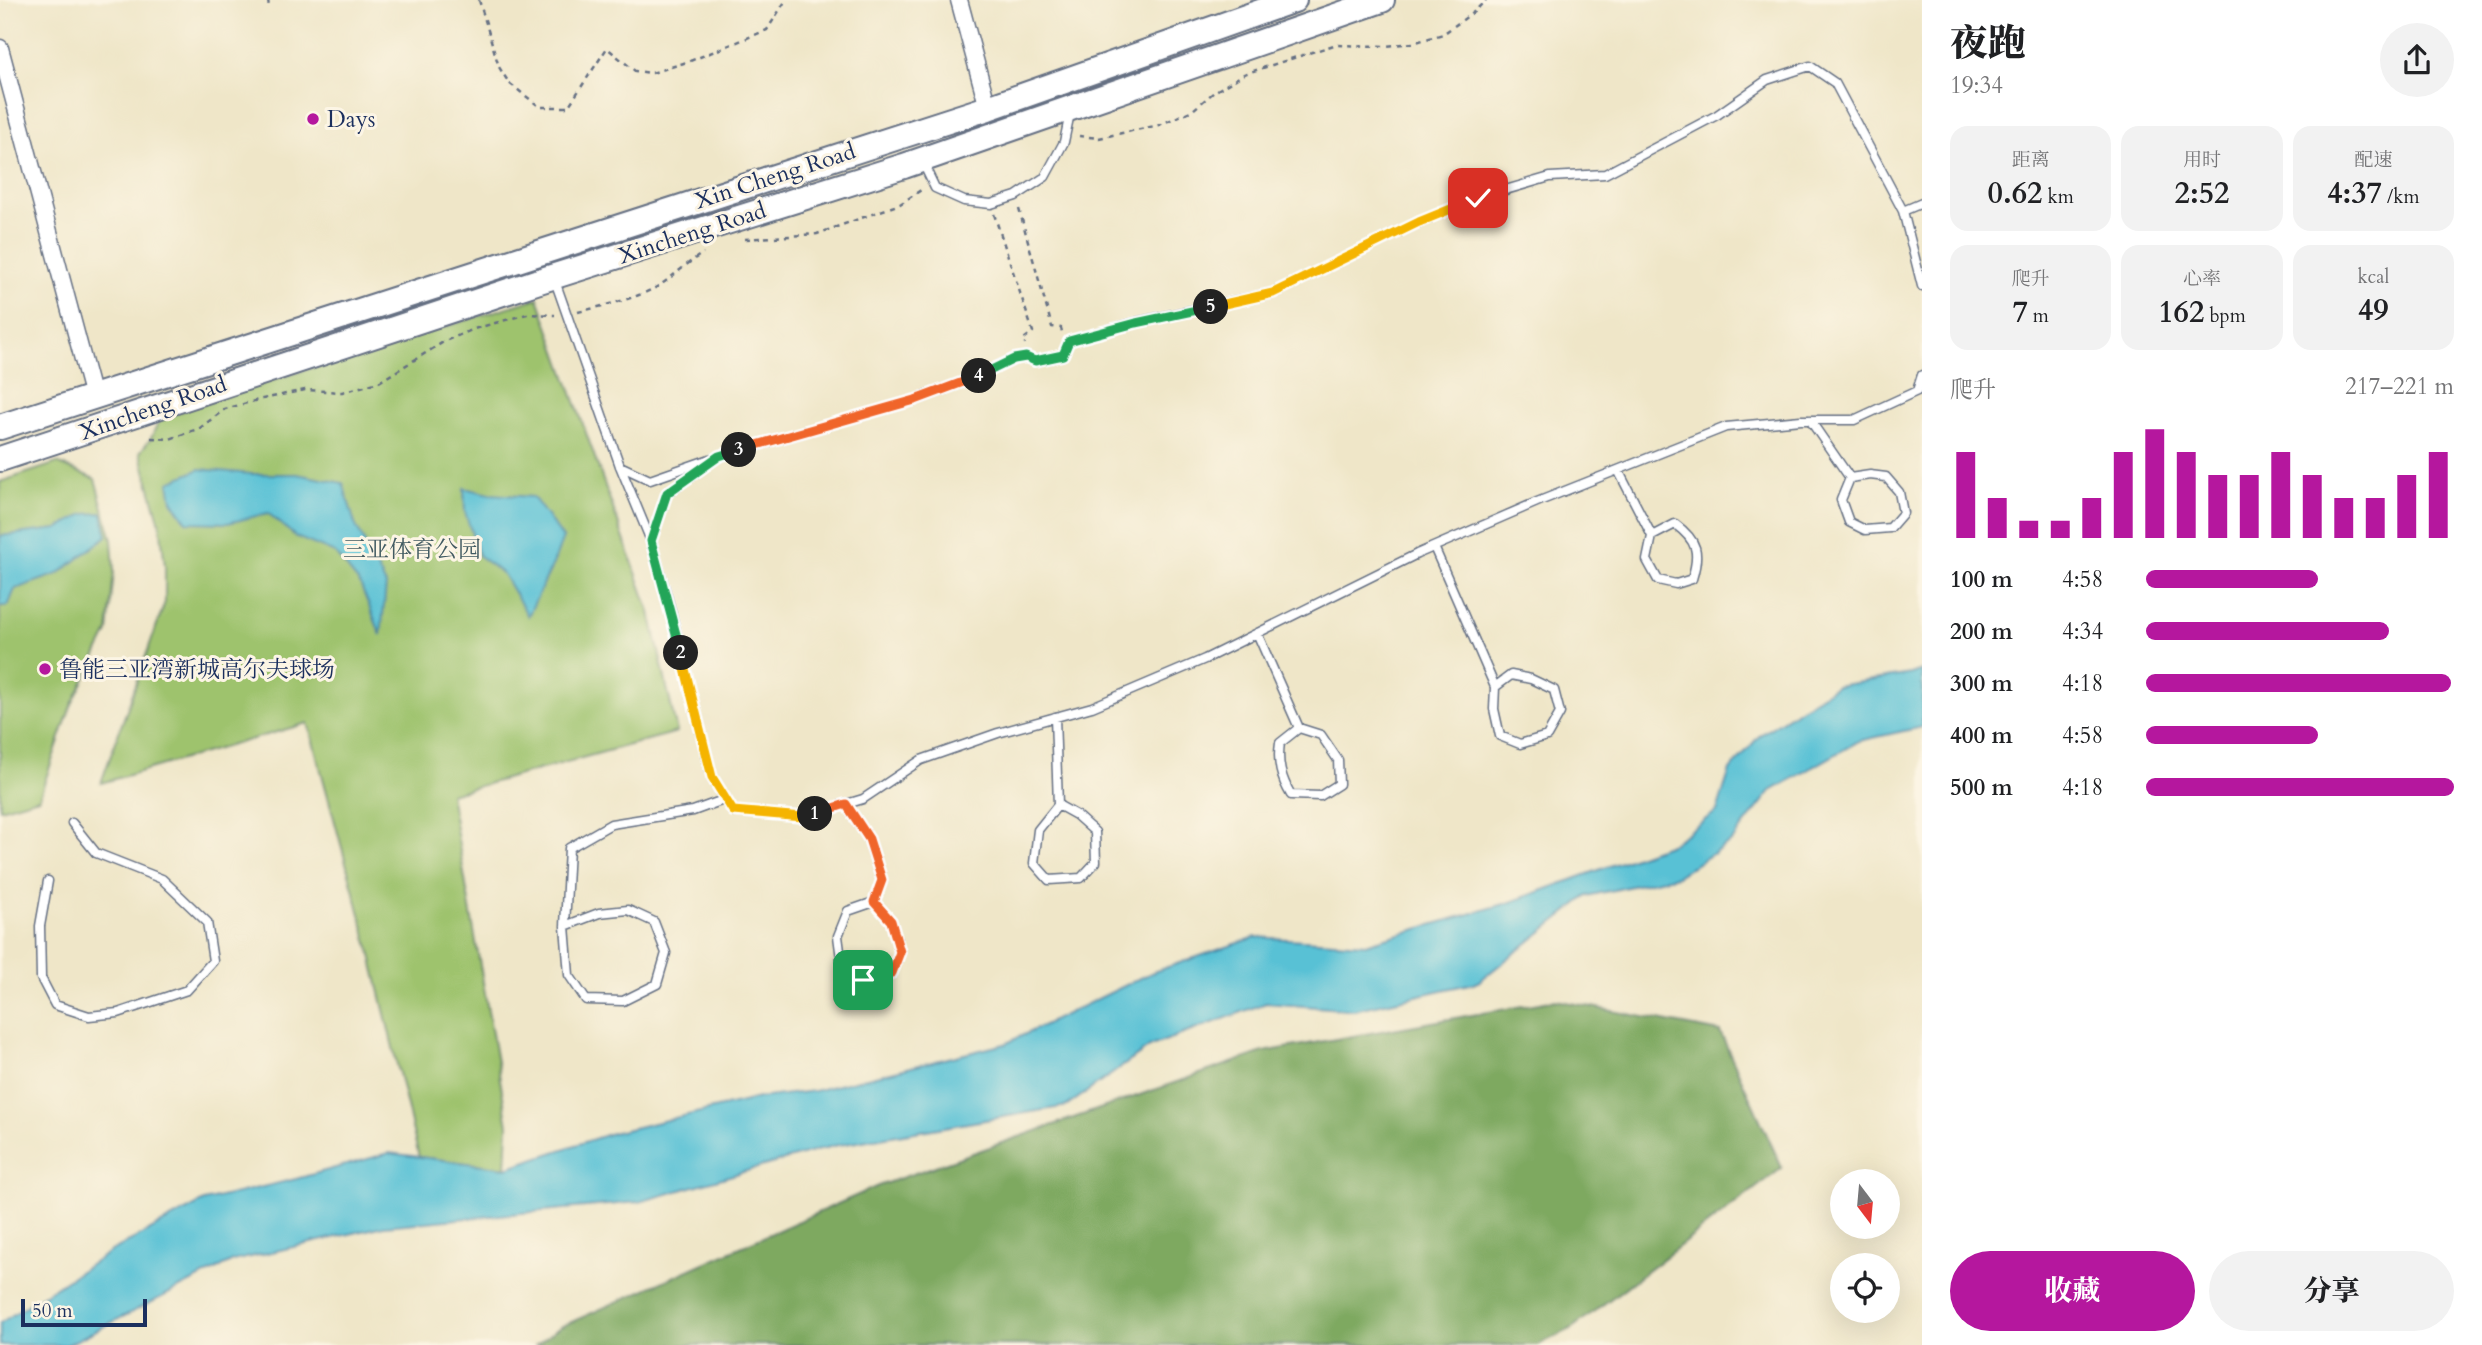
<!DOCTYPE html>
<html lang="zh">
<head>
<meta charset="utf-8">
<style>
  body { margin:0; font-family:Cardo,"Noto Serif SC",serif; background:#f2f2f2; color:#202124; height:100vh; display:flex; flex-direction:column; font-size:26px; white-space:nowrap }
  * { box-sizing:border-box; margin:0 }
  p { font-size:23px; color:#757577 }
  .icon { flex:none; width:38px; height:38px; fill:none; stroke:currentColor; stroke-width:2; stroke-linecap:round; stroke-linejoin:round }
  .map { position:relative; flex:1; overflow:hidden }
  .panel { display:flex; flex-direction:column; background:#fff; width:560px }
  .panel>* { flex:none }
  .needle { width:46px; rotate:164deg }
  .fabs { position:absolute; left:1830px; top:1169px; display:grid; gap:14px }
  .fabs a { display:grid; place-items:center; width:70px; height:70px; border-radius:50%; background:#fff; box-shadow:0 7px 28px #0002; font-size:35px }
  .scale { position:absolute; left:21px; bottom:18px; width:126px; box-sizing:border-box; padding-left:7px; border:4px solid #1b2f5e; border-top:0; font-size:19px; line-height:24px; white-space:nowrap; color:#1b2f5e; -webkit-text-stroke:5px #fcf5e5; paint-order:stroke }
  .pin { position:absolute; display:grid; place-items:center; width:60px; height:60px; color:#fff; margin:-30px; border-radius:14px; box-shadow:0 4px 10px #0006 }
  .km { position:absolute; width:35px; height:35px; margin:-18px; border-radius:50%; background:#222; color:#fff; font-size:19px; line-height:35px; text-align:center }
  .round { display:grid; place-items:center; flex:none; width:74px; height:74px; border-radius:37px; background:#f2f2f2 }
  .head { display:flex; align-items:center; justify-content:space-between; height:119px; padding:0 28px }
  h1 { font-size:38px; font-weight:800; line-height:52px }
  .metrics { display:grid; grid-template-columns:repeat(3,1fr); gap:10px; height:119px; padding:7px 28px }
  .metrics div { display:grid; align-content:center; border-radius:18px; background:#f2f2f2; text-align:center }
  .metrics b { font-size:30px; font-weight:800 }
  .metrics small { font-size:19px; font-weight:400 }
  .metrics p { font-size:19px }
  .chart { height:196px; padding:14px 28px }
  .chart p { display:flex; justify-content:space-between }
  .chart svg { width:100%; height:126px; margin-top:7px; stroke:#b5179e; stroke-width:6 }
  .primary-button { display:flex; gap:14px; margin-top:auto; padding:14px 28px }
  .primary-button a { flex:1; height:80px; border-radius:42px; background:#b5179e; color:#fff; font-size:28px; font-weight:800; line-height:80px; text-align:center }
  .primary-button a+a { background:#f2f2f2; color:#202124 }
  ul { padding:0 28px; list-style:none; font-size:23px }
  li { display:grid; grid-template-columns:112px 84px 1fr; align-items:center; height:52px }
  li i { height:18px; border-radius:9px; background:#b5179e }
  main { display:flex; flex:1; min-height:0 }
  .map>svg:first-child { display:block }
  .green { fill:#9ec36d; stroke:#5c7966; stroke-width:2 }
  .forest { fill:#7ea960; stroke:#4c6c5f; stroke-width:2 }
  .water { fill:#58c1d5; stroke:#3a789a; stroke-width:2 }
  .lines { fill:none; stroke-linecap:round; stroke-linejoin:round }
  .lane-casing { stroke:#656f83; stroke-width:11 }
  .street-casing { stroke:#656f83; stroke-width:19 }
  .primary-casing { stroke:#656f83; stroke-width:28 }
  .path { stroke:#656f83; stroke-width:2.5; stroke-dasharray:5 5; stroke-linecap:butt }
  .lane { stroke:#fff; stroke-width:8 }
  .street { stroke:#fff; stroke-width:16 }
  .primary { stroke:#fff; stroke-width:24 }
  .split-1-casing { stroke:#fff; stroke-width:14 }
  .split-2-casing { stroke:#fff; stroke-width:14 }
  .split-3-casing { stroke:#fff; stroke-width:14 }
  .split-4-casing { stroke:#fff; stroke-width:14 }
  .split-5-casing { stroke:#fff; stroke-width:14 }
  .split-6-casing { stroke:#fff; stroke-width:14 }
  .split-1 { stroke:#f0652b; stroke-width:9 }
  .split-2 { stroke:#f5b400; stroke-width:9 }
  .split-3 { stroke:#22a559; stroke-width:9 }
  .split-4 { stroke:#f0652b; stroke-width:9 }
  .split-5 { stroke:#22a559; stroke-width:9 }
  .split-6 { stroke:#f5b400; stroke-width:9 }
  .poi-dot { fill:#b5179e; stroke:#fcf5e5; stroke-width:2.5 }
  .labels { text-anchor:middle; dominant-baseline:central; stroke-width:6; stroke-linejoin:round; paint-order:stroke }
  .poi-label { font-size:23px; fill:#1b2f5e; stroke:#fcf5e5; text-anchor:start }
  .street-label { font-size:23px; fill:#1b2f5e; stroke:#fcf5e5 }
  .park-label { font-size:23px; fill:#425b62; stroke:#fcf5e5 }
</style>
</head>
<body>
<main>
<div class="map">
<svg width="1922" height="1345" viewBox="0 0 1922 1345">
  <rect width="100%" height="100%" fill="#fcf5e5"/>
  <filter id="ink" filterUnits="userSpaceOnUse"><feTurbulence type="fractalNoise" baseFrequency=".0143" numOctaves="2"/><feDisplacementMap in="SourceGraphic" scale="14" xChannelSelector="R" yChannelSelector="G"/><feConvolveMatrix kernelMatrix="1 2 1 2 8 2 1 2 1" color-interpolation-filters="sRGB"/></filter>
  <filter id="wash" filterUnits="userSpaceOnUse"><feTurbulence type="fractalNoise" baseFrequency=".00686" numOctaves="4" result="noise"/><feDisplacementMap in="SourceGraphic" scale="28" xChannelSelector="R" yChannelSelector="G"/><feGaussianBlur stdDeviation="1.57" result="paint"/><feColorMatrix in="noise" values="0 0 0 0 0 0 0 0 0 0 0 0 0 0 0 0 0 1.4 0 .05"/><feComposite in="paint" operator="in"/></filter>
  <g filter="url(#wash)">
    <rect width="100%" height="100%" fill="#efe6c8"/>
    <!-- green -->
    <path class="green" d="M538 298 650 612 677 732 450 794 508 1125 506 1168 419 1157 370 951 308 723 101 783 165 602V566L160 524 140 452 151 438 160 418 282 377Z
      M57 463 95 479 112 540 114 571 108 632 71 706 39 798 0 809V482Z"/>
    <!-- forest -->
    <path class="forest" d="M1556 1000 1720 1032 1782 1168 1571 1329 1538 1345H536L560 1327 878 1186 1263 1052Z"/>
    <!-- water -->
    <path class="water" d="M200 469 251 474H297L343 483 355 524 386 585 381 635 360 584 335 553 296 537 268 513 228 523 187 522 172 501 169 482Z
      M464 488 490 494 533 497 563 538 553 564 528 616 503 574 479 556 465 512Z
      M102 513 107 536 58 574 15 589 8 606H0V536L57 529 84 514Z
      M1922 670V727L1859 741 1771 791 1731 842 1677 876 1587 896 1478 982 1354 1010 1266 1003 1151 1046 1067 1106 833 1146 639 1202 384 1226 233 1261 67 1345H0V1323L113 1250 204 1201 296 1179 389 1153 506 1168 612 1133 759 1098 814 1091 1005 1044 1153 972 1256 937 1365 944 1508 903 1673 843 1717 811 1730 770 1760 735 1836 686 1911 674Z"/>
  </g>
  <g filter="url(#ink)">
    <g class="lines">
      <defs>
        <path id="lane" d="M923 163 935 188 964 201 991 204 1016 196 1045 177 1064 142 1070 113
          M1922 203 1903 211 1922 286
          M1903 211 1835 83 1810 66 1767 80 1717 115 1605 174 1550 177 1478 198 1419 222 1273 293 1137 322 1069 341 1063 355 1035 361 1026 357 1014 359 974 378 915 400 719 456 667 493 651 541 669 604 712 777 733 811 803 817 863 799 921 760 998 733 1092 707 1205 659 1417 554 1537 502 1726 427 1801 420H1854L1917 391 1922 375
          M554 278 620 466 651 541
          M1810 420 1850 478 1841 500 1849 522 1865 530 1890 528 1903 513 1899 492 1886 477 1870 475 1850 478
          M620 466 650 480 710 459
          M1618 470 1652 536 1647 560 1658 580 1676 584 1692 579C1700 553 1698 541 1675 524L1652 536
          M1434 547 1495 687 1494 709 1500 736 1520 744 1547 736 1560 713 1554 690 1531 679 1511 675 1495 687
          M1257 633 1299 728 1321 735 1338 760 1339 784 1320 796 1291 795C1281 778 1277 763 1280 743L1299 728
          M1055 717 1058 805 1038 830 1034 863 1049 880 1081 878 1096 862 1095 832 1076 815 1058 805
          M846 804 869 839 882 880 874 902 848 911 838 936 842 966 863 980 892 973 900 952 891 921 874 902
          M48 881 40 926 41 978 55 1005 89 1016 118 1013 187 990 213 961 207 922 162 879 96 853 72 823
          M565 926 599 913 628 910 654 922 666 953 657 984 623 1001 586 1000 569 975 565 926 569 848 611 824 693 811 726 799"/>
        <path id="street" d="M959 0 988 108
          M0 48 93 397"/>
        <path id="primary" d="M0 427 988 108 1294 0
          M0 459 536 282 904 166 1382 0"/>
      </defs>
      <!-- lane casing -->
      <use href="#lane" class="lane-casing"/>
      <!-- street casing -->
      <use href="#street" class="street-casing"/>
      <!-- primary casing -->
      <use href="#primary" class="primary-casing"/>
      <!-- path -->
      <path class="path" d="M268 0 269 8
        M479 0 499 67 509 83 540 107H568L607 48 635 71 652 73 690 61 767 30 786 0
        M1079 136 1099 138 1159 125 1193 110 1214 92 1244 74 1334 45 1385 46 1413 43 1443 34 1475 11 1486 0
        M1019 209 1052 327 1061 328 1062 332
        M994 214 1033 332 1024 339 1025 344
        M745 239 817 234 900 204 921 190
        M578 312C602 306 644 297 663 283 677 273 689 262 703 253
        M151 438 170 439 200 428 225 409 258 400 305 390 342 392 379 382 445 341 474 329 527 314 555 315"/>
      <!-- lane -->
      <use href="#lane" class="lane"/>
      <!-- street -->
      <use href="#street" class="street"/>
      <!-- primary -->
      <use href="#primary" class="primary"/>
    </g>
  </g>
  <g class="lines" filter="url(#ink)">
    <defs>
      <path id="split-1" d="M815 814 846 804 869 839 882 880 874 902 891 921 900 952 892 973 863 980"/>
      <path id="split-2" d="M681 653 712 777 733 811 803 817 815 814"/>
      <path id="split-3" d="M681 653 651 541 667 493 719 456 739 450"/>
      <path id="split-4" d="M739 450 915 400 979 376"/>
      <path id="split-5" d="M979 376 1014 359 1026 357 1035 361 1063 355 1069 341 1136 323 1211 307"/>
      <path id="split-6" d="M1211 307 1273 293 1419 222 1478 198"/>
    </defs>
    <!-- split-1 casing -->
    <use href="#split-1" class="split-1-casing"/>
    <!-- split-2 casing -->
    <use href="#split-2" class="split-2-casing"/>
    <!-- split-3 casing -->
    <use href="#split-3" class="split-3-casing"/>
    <!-- split-4 casing -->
    <use href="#split-4" class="split-4-casing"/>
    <!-- split-5 casing -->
    <use href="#split-5" class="split-5-casing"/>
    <!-- split-6 casing -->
    <use href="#split-6" class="split-6-casing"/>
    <!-- split-1 -->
    <use href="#split-1" class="split-1"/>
    <!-- split-2 -->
    <use href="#split-2" class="split-2"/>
    <!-- split-3 -->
    <use href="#split-3" class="split-3"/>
    <!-- split-4 -->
    <use href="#split-4" class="split-4"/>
    <!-- split-5 -->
    <use href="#split-5" class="split-5"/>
    <!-- split-6 -->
    <use href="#split-6" class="split-6"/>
  </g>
  <!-- markers -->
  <g class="poi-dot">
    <circle cx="313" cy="119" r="7"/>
    <circle cx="45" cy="669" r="7"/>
  </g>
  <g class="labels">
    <!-- poi labels -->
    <g class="poi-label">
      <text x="327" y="119">Days</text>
      <text x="59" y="669">鲁能三亚湾新城高尔夫球场</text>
    </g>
    <!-- street labels -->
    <g class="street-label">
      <text transform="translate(775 176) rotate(-18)">Xin Cheng Road</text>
      <text transform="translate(692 233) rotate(-18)">Xincheng Road</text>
      <text transform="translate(153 408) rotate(-19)">Xincheng Road</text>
    </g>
    <!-- park labels -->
    <g class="park-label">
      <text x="412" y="549">三亚体育公园</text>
    </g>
  </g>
</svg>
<div class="fabs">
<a><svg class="needle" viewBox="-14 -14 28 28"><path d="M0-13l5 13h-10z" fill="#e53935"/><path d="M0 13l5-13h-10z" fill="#757577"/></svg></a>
<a><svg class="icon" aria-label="locate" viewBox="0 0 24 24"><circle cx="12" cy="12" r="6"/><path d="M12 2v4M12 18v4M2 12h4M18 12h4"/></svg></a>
</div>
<div class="scale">50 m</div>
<div class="pin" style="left:863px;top:980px;background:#1e9e55"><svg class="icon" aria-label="arrive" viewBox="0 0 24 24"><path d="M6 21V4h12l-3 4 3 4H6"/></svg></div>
<div class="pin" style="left:1478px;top:198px;background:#d93025"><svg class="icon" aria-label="check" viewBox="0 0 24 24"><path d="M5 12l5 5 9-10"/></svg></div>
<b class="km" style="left:815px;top:814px">1</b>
<b class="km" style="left:681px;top:653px">2</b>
<b class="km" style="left:739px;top:450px">3</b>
<b class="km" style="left:979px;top:376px">4</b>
<b class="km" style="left:1211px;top:307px">5</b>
</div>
<section class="panel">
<div class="head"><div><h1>夜跑</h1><p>19:34</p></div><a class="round"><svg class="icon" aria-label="share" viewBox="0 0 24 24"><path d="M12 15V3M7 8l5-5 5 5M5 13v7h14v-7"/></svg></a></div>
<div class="metrics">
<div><p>距离</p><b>0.62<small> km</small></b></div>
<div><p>用时</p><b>2:52</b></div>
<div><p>配速</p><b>4:37<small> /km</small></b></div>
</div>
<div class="metrics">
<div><p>爬升</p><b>7<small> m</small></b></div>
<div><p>心率</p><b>162<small> bpm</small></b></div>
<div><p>kcal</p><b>49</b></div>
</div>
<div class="chart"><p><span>爬升</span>217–221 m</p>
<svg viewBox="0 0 160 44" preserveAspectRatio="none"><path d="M5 44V14M15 44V30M25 44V38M35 44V38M45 44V30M55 44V14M65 44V6M75 44V14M85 44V22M95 44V22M105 44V14M115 44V22M125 44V30M135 44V30M145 44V22M155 44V14"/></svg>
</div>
<ul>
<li><b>100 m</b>4:58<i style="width:56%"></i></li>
<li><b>200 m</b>4:34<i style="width:79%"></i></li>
<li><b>300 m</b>4:18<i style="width:99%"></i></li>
<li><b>400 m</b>4:58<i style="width:56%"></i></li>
<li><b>500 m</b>4:18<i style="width:100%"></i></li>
</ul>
<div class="primary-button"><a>收藏</a><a>分享</a></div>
</section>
</main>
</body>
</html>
